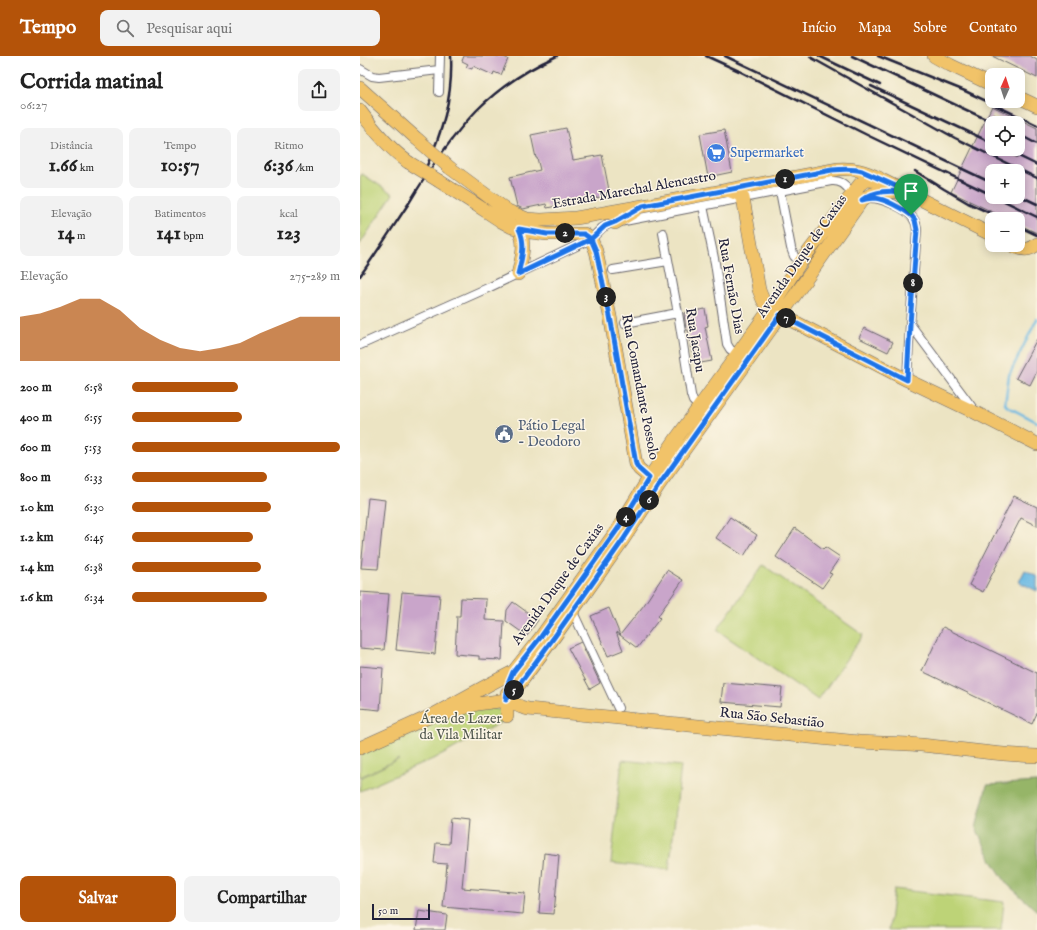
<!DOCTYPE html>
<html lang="pt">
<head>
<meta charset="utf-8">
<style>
  body { margin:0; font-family:"IM FELL English",serif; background:#f2f2f2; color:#222; height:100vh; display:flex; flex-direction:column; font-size:15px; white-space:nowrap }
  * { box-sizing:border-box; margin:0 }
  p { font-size:13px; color:#767676 }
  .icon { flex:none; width:22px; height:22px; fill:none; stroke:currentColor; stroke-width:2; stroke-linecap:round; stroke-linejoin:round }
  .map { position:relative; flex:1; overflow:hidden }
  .details { display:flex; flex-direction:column; background:#fff; width:360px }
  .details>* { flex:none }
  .needle { width:26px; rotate:3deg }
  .buttons { position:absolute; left:625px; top:12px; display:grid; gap:8px }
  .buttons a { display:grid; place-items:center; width:40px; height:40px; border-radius:8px; background:#fff; box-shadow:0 2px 10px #0003; font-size:20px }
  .scale { position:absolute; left:12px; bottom:10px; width:58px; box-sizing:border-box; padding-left:4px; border:2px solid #22223b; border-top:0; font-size:11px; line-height:14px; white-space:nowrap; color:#22223b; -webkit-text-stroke:3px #fcf5e5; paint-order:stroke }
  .pin { position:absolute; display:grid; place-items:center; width:34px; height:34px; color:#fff; margin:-41px -17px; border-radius:50% 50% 50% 0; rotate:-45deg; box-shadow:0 0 4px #0007 }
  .pin .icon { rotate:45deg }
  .km { position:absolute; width:20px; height:20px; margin:-10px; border-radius:50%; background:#222; color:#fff; font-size:11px; line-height:20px; text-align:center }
  .round { display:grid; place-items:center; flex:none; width:42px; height:42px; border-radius:8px; background:#f2f2f2 }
  .overview { display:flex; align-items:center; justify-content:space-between; height:68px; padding:0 20px }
  h1 { font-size:22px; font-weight:700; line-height:30px }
  .stats { display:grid; grid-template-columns:repeat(3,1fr); gap:6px; height:68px; padding:4px 20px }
  .stats div { display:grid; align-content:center; border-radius:8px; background:#f2f2f2; text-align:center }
  .stats b { font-size:20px; font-weight:700 }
  .stats small { font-size:11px; font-weight:400 }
  .stats p { font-size:11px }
  .chart { height:112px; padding:8px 20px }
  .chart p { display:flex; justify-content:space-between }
  .chart svg { width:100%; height:72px; margin-top:4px; fill:#b45309; opacity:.7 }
  .action { display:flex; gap:8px; margin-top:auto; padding:8px 20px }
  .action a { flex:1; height:46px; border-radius:8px; background:#b45309; color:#fff; font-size:16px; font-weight:700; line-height:46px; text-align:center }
  .action a+a { background:#f2f2f2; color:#222 }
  ul { padding:0 20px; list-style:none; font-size:13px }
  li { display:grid; grid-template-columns:64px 48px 1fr; align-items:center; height:30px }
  li i { height:10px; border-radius:5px; background:#b45309 }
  header { display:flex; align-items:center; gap:24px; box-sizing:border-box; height:56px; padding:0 20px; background:#b45309; color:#fff }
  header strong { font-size:19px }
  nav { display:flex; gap:22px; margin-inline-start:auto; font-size:14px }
  .search { width:280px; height:36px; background:#f2f2f2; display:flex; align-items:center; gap:10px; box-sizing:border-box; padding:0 14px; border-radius:8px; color:#767676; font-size:15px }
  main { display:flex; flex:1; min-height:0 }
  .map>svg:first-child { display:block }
  .green { fill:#bdd377; stroke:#707a59 }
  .forest { fill:#96b568; stroke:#5c6c52 }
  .water { fill:#68b8e3; stroke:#456d8f }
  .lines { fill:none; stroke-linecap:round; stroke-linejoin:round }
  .stream { stroke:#68b8e3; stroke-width:2.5 }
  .building { fill:#c9a5ca; fill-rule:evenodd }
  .minor-casing { stroke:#69666b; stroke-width:10 }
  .primary-casing { stroke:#69666b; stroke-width:14 }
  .minor { stroke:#fff; stroke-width:8 }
  .primary { stroke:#f1c369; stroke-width:13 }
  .rail { stroke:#22223b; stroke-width:2.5 }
  .primary-bridge-casing { stroke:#69666b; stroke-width:14; stroke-linecap:butt }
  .primary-bridge { stroke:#f1c369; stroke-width:13 }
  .route-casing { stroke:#fff; stroke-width:8 }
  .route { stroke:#1a73e8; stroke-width:5 }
  .labels { text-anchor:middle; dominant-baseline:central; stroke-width:3; stroke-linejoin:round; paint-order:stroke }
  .shop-label { font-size:14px; fill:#366cbe; stroke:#fcf5e5; text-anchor:start }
  .street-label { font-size:14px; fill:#22223b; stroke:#fcf5e5 }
  .service-label { font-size:14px; fill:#4e5e75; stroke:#fcf5e5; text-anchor:start }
  .park-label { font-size:14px; fill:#50574d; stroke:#fcf5e5 }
</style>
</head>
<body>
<header>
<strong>Tempo</strong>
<div class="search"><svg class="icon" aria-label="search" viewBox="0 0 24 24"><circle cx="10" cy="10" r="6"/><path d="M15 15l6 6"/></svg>Pesquisar aqui</div>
<nav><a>Início</a><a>Mapa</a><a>Sobre</a><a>Contato</a></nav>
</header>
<main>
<section class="details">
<div class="overview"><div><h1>Corrida matinal</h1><p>06:27</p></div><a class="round"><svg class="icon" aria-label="share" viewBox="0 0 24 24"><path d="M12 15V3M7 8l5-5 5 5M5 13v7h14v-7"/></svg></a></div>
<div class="stats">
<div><p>Distância</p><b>1.66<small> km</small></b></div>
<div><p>Tempo</p><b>10:57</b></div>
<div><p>Ritmo</p><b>6:36<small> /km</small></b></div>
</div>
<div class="stats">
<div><p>Elevação</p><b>14<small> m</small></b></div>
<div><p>Batimentos</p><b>141<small> bpm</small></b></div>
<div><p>kcal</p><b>123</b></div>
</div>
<div class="chart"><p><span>Elevação</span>275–289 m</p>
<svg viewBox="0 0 160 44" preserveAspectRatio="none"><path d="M0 44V17L10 15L20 11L30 6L40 6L50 13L60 24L70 31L80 36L90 38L100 36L110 33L120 27L130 22L140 17L150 17L160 17V44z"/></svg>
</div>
<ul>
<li><b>200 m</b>6:58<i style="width:51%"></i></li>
<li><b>400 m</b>6:55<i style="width:53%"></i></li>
<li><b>600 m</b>5:53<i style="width:100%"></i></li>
<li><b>800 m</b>6:33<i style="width:65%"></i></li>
<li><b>1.0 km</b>6:30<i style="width:67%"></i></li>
<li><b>1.2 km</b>6:45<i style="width:58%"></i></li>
<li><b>1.4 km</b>6:38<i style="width:62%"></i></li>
<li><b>1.6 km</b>6:34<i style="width:65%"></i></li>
</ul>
<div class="action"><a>Salvar</a><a>Compartilhar</a></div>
</section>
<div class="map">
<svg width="677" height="874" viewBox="0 0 677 874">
  <rect width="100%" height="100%" fill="#fcf5e5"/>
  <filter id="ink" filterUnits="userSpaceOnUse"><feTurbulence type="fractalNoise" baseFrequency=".025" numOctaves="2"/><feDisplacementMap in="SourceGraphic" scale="8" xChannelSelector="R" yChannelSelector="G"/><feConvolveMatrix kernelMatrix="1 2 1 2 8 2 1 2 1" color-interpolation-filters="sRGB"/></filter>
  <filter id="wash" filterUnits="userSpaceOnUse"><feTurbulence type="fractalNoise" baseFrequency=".012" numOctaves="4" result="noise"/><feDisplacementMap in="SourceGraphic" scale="16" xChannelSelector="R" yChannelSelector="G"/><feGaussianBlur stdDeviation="0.9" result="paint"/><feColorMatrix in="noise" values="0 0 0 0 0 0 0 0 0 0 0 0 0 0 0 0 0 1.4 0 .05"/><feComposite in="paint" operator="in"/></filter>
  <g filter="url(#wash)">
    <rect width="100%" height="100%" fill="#ece4c3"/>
    <!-- green -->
    <path class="green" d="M2 118 33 138 0 188V121Z
      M403 509 503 579 458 644 357 574Z
      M117 648 143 655V665L82 699 0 735V722L39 703 0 721V693L73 659 77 664Z
      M262 704 321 710 309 814 251 807Z
      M534 833 644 846 641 874H529Z"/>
    <!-- forest -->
    <path class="forest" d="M677 726V855L647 828 632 805 616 772 627 729Z"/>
    <!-- water -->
    <path class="water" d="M665 514 677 520V535L659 526Z"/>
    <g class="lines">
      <!-- stream -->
      <path class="stream" d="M677 263 649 319 645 348 648 351 677 366"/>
    </g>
    <g id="blocks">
      <!-- building -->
      <path class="building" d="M104 0H142L148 3 141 19 134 16 133 19 113 10 112 13 106 11 108 8 102 5Z
        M632 0H670L677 4V22Z
        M632 50 677 72V177L658 168V163H647L591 136ZM632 58 651 67H658V102L638 93H632ZM632 115H658V141H632Z
        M206 72 213 104 242 99 250 139 187 152 186 148 163 153 157 150 150 121 180 114 177 102H176L171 79Z
        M364 74 372 116 348 121 340 78Z
        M345 253 348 270 345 271 352 305 335 308 328 274H326L324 257Z
        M504 272 533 286 528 296 499 282Z
        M677 283V315L670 329 656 322Z
        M654 440 677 451V470L661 462 623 536 609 529Z
        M8 442 25 444 18 513 1 512Z
        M370 461 397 479 384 500 356 482Z
        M435 472 463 493 465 491 480 501 469 517 472 518 462 532 416 501Z
        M307 514 323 524 298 560 300 562 277 592 256 576 263 594 248 600 231 560 249 552 260 579 284 549Z
        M0 536 29 538 24 594 0 592Z
        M42 536 80 539 75 598 36 594Z
        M101 542 126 543 125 564 144 565 142 604 119 603V600L95 598 97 560H100Z
        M153 546 178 564 167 580 146 565 147 554Z
        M583 571 677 617V657L672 668 562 615Z
        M221 586 240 627 230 633 208 592Z
        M0 610 23 612 20 654 0 652Z
        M363 627 422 632 420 651 361 646Z
        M91 762 108 764 102 832 165 837 163 858 83 851 87 808 74 807 76 787 89 788Z
        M184 797 199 799 194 858 179 857Z
        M59 855 87 859 85 874H56Z"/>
    </g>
  </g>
  <g filter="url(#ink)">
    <use href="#blocks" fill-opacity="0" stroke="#69666b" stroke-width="1"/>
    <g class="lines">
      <defs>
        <path id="minor" d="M0 13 12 20 19 21 79 14
          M79 36 80 0
          M420 135 431 192 434 200 440 207
          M510 142C522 142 546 152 553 162 556 166 557 170 557 174L550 268 547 324
          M343 150 355 207 367 288 370 293 380 301
          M303 177 318 257 331 339 333 345 342 354
          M253 214 308 205
          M265 267 318 257
          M550 268 614 354
          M0 289 130 231 231 183 242 172 249 168 471 125C482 124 486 130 492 137
          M212 554 258 652"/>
        <path id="primary" d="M574 0 590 9 632 29
          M0 32 57 83
          M658 41 677 50
          M0 55C14 74 29 92 48 106
          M90 112 148 155 167 163 181 164 216 162 283 150 478 113C494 112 504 115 519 122
          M79 125 112 146 141 165 152 171 170 176 187 178H224L231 183 236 195 250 260 276 408 279 413 296 427
          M368 134 378 138 383 142 399 234 403 244 410 253 547 324 616 357 677 388
          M255 167 275 155
          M652 189C661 194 669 196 677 188
          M158 218C162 202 166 187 159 173
          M147 637V660
          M146 644 161 651 168 653 499 686C515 687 531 687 548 688 591 691 634 699 677 700
          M87 657 117 648 146 644 161 626 195 580 263 484 299 429 433 242 502 144C514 134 528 135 543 136
          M0 692 73 659 128 629 153 616 180 582 257 474 289 422 318 380 410 253 440 207 500 128 506 124 524 125 632 179"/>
      </defs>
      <!-- minor casing -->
      <use href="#minor" class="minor-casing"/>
      <!-- primary casing -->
      <use href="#primary" class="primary-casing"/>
      <!-- minor -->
      <use href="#minor" class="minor"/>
      <!-- primary -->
      <use href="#primary" class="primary"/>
      <!-- rail -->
      <path class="rail" d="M346 0 379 15 509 80 632 139
        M365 0 632 127
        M459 0 520 29
        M492 0 634 67
        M518 0 605 35 677 69
        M450 1 595 82 677 122
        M511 30 632 87
        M629 59 645 67
        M658 78 677 88
        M644 93 677 109
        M65 114C82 77 93 42 91 0
        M555 115 584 133 608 147 643 163
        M658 139 677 148
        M636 141 677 161
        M658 170 677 179
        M0 220C17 196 33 171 49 147 69 114 90 82 117 54 140 31 168 13 197 0"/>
      <defs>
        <path id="primary-bridge" d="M57 83 90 112
          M48 106 79 125"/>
      </defs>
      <!-- primary-bridge casing -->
      <use href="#primary-bridge" class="primary-bridge-casing"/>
      <!-- primary-bridge -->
      <use href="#primary-bridge" class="primary-bridge"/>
    </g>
  </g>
  <g class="lines" filter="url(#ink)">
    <defs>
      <path id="route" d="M551 159C543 153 525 143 515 142 510 142 506 143 502 144 516 133 532 135 549 136L502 115C492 112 482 113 472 114L283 150 255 166 245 170 231 183 224 178H187L159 173C166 187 162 202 158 218L231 183 236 195 250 260 276 408 279 413 289 422 257 474 180 582 153 616 148 628 146 644 161 626 195 580 263 484 299 429 420 259 547 324 550 268 557 174 555 164 551 159"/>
    </defs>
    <!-- route casing -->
    <use href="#route" class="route-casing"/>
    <!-- route -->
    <use href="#route" class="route"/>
  </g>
  <!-- icons -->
  <defs>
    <symbol id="supermarket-disc" viewBox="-11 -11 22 22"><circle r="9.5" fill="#3f7fe0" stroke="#fcf5e5"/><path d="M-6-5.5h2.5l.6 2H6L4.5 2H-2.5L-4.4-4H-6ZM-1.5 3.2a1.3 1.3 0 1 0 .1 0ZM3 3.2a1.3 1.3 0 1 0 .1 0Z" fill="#fff"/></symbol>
    <symbol id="civic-disc" viewBox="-11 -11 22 22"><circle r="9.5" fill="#5c6f8a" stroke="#fcf5e5"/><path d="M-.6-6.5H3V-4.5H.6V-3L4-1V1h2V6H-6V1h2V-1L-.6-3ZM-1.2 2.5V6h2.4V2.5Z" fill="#fff"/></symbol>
  </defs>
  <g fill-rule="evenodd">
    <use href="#supermarket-disc" x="345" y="86" width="22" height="22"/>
    <use href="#civic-disc" x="133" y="367" width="22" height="22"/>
  </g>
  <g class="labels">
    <!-- shop labels -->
    <g class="shop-label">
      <text x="370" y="97">Supermarket</text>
    </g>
    <!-- street labels -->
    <g class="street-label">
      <text transform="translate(274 134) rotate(-10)">Estrada Marechal Alencastro</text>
      <text transform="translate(442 200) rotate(-55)">Avenida Duque de Caxias</text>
      <text transform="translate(371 230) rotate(80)">Rua Fernão Dias</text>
      <text transform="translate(335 284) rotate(81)">Rua Jacapu</text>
      <text transform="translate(280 331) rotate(79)">Rua Comandante Possolo</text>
      <text transform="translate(198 528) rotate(-54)">Avenida Duque de Caxias</text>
      <text transform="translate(412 662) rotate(6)">Rua São Sebastião</text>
    </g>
    <!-- service labels -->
    <g class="service-label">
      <text x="158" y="370">Pátio Legal<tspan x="158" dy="16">- Deodoro</tspan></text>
    </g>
    <!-- park labels -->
    <g class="park-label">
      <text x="101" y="663">Área de Lazer<tspan x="101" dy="16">da Vila Militar</tspan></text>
    </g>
  </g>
</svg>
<div class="buttons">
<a><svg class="needle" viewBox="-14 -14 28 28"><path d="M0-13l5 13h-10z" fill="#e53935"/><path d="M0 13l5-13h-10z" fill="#767676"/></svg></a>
<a><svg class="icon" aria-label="locate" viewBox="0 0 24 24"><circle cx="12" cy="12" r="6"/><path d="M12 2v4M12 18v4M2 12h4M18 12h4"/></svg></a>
<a>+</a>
<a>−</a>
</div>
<div class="scale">50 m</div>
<div class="pin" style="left:551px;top:159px;background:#1e9e55"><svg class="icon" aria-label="arrive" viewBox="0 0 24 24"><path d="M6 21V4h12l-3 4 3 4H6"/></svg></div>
<b class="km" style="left:425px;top:123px">1</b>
<b class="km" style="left:205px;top:177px">2</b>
<b class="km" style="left:246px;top:241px">3</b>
<b class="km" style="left:266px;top:461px">4</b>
<b class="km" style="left:154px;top:634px">5</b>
<b class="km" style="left:289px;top:444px">6</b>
<b class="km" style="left:426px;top:262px">7</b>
<b class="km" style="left:553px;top:227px">8</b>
</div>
</main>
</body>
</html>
